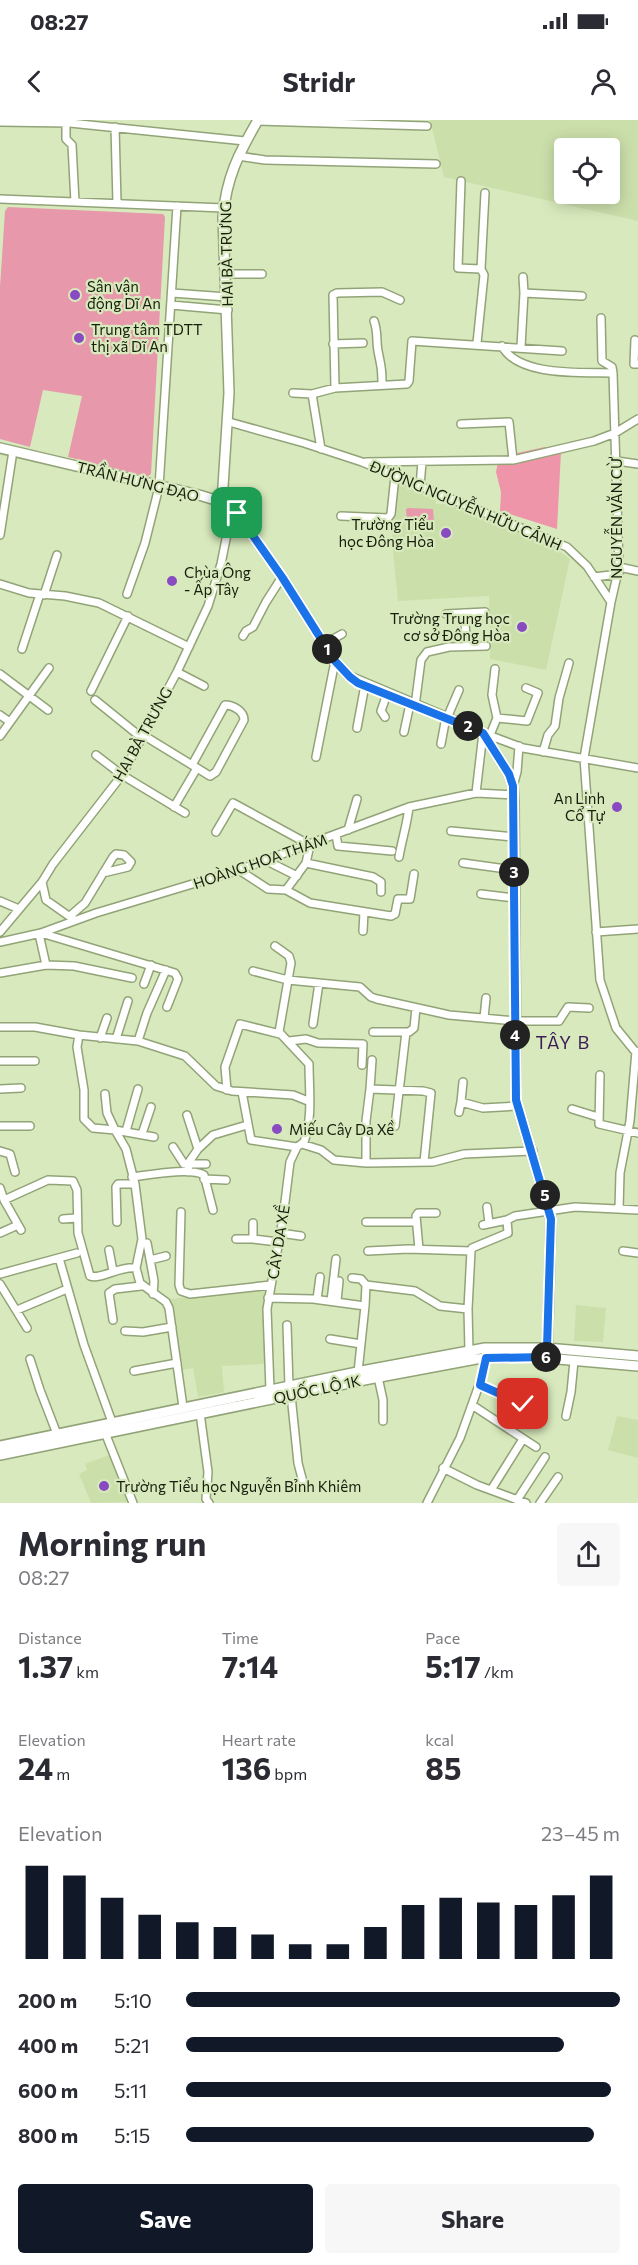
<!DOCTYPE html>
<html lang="en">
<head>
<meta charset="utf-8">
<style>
  body { margin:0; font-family:Commissioner,sans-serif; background:#f7f7f7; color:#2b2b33; height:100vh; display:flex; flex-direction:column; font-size:22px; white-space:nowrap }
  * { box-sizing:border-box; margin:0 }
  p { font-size:20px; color:#7c7c81 }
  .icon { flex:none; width:33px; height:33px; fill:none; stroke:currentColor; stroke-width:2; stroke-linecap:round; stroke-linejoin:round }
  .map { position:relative; height:1383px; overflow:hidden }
  .panel { display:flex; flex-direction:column; background:#fff; flex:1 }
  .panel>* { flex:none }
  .fabs { position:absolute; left:554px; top:18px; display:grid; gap:12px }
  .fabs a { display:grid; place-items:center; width:66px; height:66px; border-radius:6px; background:#fff; box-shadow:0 3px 15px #0003; font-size:30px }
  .pin { position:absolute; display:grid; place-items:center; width:51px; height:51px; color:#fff; margin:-26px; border-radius:12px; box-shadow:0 3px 9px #0006 }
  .km { position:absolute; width:30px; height:30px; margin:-15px; border-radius:50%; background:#222; color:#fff; font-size:16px; line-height:30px; text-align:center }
  .round { display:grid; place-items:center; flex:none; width:63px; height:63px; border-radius:6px; background:#f7f7f7 }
  .summary { display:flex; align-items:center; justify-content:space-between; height:102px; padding:0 18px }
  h1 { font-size:33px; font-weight:700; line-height:45px }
  .figures { display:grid; grid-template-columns:repeat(3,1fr); gap:9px; height:102px; padding:6px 18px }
  .figures div { display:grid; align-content:center }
  .figures b { font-size:30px; font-weight:700 }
  .figures small { font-size:16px; font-weight:400 }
  .figures p { font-size:16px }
  .chart { height:168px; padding:12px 18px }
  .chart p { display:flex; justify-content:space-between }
  .chart svg { width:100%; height:108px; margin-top:6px; stroke:#111827; stroke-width:6 }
  .button { display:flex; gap:12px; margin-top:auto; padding:12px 18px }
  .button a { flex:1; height:69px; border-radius:6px; background:#111827; color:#fff; font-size:24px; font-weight:700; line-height:69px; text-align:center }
  .button a+a { background:#f7f7f7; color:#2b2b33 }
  ul { padding:0 18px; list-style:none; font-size:20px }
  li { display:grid; grid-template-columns:96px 72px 1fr; align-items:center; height:45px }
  li i { height:15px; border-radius:8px; background:#111827 }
  .status { display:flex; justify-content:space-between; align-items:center; height:42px; padding:0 30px; background:#fff; direction:ltr }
  .status svg { height:16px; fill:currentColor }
  header { display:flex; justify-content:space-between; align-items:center; height:78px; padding:0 18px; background:#fff; font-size:27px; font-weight:700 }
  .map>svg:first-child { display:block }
  .built { fill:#cbdfab; fill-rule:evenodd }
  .green { fill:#e798aa }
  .forest { fill:#ee95a9 }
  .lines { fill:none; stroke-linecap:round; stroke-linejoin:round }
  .minor-casing { stroke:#92a378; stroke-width:10 }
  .major-casing { stroke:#92a378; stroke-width:12 }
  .minor { stroke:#fff; stroke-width:7 }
  .major { stroke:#fff; stroke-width:9 }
  .route-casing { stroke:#fff; stroke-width:12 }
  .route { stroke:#1a73e8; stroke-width:8 }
  .poi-dot { fill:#894bc1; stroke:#d8eabd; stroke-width:2 }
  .labels { text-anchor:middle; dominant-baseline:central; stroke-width:4.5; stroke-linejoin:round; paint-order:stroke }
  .street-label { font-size:15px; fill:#181e0d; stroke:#d8eabd }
  .poi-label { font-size:15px; fill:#181e0d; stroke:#d8eabd; text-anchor:start }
  .quarter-label { font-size:18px; letter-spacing:1.5px; fill:#3c1e57; stroke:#d8eabd }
</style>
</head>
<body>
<div class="status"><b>08:27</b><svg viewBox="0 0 49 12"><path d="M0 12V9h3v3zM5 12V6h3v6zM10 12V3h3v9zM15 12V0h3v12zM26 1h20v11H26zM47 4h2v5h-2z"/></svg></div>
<header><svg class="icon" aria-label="back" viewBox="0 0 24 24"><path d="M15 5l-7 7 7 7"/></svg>Stridr<svg class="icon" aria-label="person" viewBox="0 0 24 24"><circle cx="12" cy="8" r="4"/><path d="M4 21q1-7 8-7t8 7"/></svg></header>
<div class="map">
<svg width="638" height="1383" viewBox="0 0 638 1383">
  <rect width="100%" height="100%" fill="#d8eabd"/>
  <!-- built -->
  <path class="built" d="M430 0H638V101L444 57ZM564 28H609V74H564Z
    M398 363 436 378V384H451L517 409 551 425 570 439 546 550 490 539 489 476 398 481 392 422Z
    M267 1169 266 1244 222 1246 224 1272 198 1277 193 1248 182 1250 170 1179Z
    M576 1185 606 1188 603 1222 574 1221Z
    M617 1296 638 1300V1338L608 1330Z
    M112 1334 131 1382 91 1383 79 1354 87 1350 85 1344Z"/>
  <!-- green -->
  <path class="green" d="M8 87 163 94 165 97 151 354 147 357 68 337 82 276 43 270 30 327 0 319V167L5 91Z
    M408 388 433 389 434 403 407 402 406 389Z"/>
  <!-- forest -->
  <path class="forest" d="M545 327 561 332 557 409 500 391 501 372 496 352 499 337Z"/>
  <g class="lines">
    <defs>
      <path id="minor" d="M257 1 427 6
        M0 2 70 3 245 21
        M66 3V19L72 25 75 82
        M115 7 117 83
        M238 36 265 40 436 44
        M461 61 458 148 481 149 485 73
        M0 79 224 88
        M225 154H262
        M523 157 524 173
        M172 173 227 177
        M171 185 228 190
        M601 198 602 241 612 247 613 253 619 447 611 482
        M374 201C378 211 376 220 378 231 381 246 382 249 382 265
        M635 220 634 244H638
        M477 223 484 155 481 149
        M333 224 363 223
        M502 226C518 257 582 252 613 253
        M521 227 524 173 582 176
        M335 268 333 175 337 173 382 172 400 180
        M293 273 312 274
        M229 302 304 323 362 342 567 427 587 446 611 482 584 638 600 860 616 908 638 935
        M461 304 509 302 513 340
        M321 329 312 274 335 268 407 264 409 261 412 221 562 231
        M617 341 638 344
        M366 342 513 340 594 321 615 313 638 299
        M420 366 422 342
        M341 396 388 398 391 394 395 356
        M0 415 13 331
        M619 447 638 451
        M594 457 619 454
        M0 464 29 473 65 476 99 483 189 527
        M127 474 145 423 159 367 177 86
        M44 475 57 435
        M464 493 467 526
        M446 494 485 492
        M243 516 246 511 253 507 266 482 282 457
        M324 524 342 514
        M22 529 40 474
        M177 552 204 566
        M0 554 48 590
        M91 571 128 496
        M95 580 142 618
        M415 586 421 540 427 532 449 527 486 526
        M0 595 10 602
        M385 597 381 591 387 574
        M447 598 459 570
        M497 598 527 601 538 573 526 568
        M357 608 365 565
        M404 612 410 584
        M143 615 210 656 216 652 244 600C244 591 233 585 225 585L192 645
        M490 615 497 598 492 575 495 549
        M0 616 49 548
        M441 624 446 597
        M543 632 548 615 555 606 559 578 569 543
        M96 635 122 655 185 693
        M316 637 335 541
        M513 666 517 652 519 626
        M476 673 483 613 523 628 638 648
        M174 687 197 648
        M348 710 357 679
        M451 711 514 717
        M216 712 233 683 310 725 306 743 286 770
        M336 715 338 726 392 731
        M399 737C402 719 407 705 409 687
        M267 741 297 756
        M306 743 373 757 381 762V772
        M463 743 514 750
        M239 750 268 769 286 770 310 783 391 796 395 794 398 779H410L414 754
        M42 762 46 780 73 799
        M481 774 514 778
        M0 781 19 789
        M70 796 85 783 113 737 116 734 124 735 131 742 128 747 103 753
        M363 811 364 792
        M0 812 42 762 53 744 122 655 177 552 208 486 221 444 232 389
        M596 812 638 809
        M41 813 175 853 178 859 167 887
        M39 814 46 845
        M0 822 41 813 96 793 239 750 409 687 476 673 514 675
        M253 851 288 860 360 867 371 877 377 879 449 895 515 901H559L568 887 589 888
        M0 853 46 845 74 846 132 858
        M144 864 151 845
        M484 898 486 878
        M313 904 319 863
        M0 907H35L79 915 138 921 185 936 216 966 232 971 293 975 308 981
        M373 912H409L414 908 416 888
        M79 915 77 927 84 970V999L93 1008 115 1010 126 1029 135 1064 142 1119 136 1148 140 1163 166 1182 169 1188 183 1287
        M100 918 107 898
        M116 919 128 881
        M138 921 147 893 166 850
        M289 921 306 919 318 923 363 924 362 945
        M0 941H35
        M600 955 599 1004 638 1013
        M463 962 461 982 483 988 517 986
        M0 969 21 968
        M370 969 372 940
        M227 970 225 947 240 904 280 914
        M242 972 251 1020 297 1027
        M105 974 107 993 115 1010 154 1017
        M572 989 598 997
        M459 992 461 982
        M187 995 198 1029 189 1042 188 1052
        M0 1006H30
        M395 1006 406 912
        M126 1011 138 969
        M142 1014 151 987
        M302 1024 321 1030 334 1040 366 1043 433 1042 464 1034 533 1031
        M173 1027 184 1044H206
        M198 1029 213 1015 247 1005
        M0 1031 10 1034 15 1052
        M366 1043V1001L370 969 423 971 431 973 424 1042
        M132 1057C149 1055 190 1047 204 1055L213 1090
        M204 1059 226 1060
        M0 1068 4 1080 21 1110
        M4 1080 48 1060 73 1061 77 1070 78 1113 90 1156C101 1160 119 1146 136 1148
        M487 1087 489 1103
        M619 1089 620 1053 630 1001 636 931
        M181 1092 179 1165 181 1171 190 1174 271 1165
        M63 1099 76 1098
        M117 1102 116 1067 118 1064H135
        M366 1102H416
        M253 1103V1119L278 1122
        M483 1105 507 1100
        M0 1113 18 1105
        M280 1113 301 1116
        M236 1119H253
        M147 1123 154 1161 153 1174
        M419 1129 416 1096 418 1093H436
        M109 1130 113 1151
        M368 1131 408 1129 471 1131
        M623 1131 638 1133
        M59 1138 84 1225 112 1302
        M150 1140 166 1136
        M0 1154 77 1133
        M352 1158 361 1159 366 1165 365 1186
        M0 1164 27 1208
        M366 1165 415 1171 440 1186 468 1189
        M268 1178 313 1179 365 1186 358 1252
        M317 1179 320 1157
        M331 1181 336 1139
        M337 1181 339 1161
        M17 1190 67 1169
        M113 1200 109 1173 115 1169 141 1166
        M287 1205 289 1266
        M125 1211 143 1212 172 1207
        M330 1219 361 1224
        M469 1231 468 1189 471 1131 472 1128 508 1113 507 1100 515 1096 575 1087 638 1090
        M30 1239 40 1270 57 1314
        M134 1251 177 1243
        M378 1257 383 1280V1301
        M480 1265 523 1284
        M270 1270 267 1189 283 1098 290 1042 297 1027 304 1022C313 997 309 970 309 944L279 912 291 843 289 836 275 826
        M291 1275 298 1343 304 1366
        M472 1285 536 1327
        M200 1293 208 1352 206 1379 209 1383
        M566 1296 571 1272 574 1241
        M104 1310 133 1383
        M443 1348 477 1365 526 1383
        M491 1370 523 1319
        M517 1380 545 1337
        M427 1383 460 1318 483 1254 486 1237
        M540 1383 558 1357"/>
      <path id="major" d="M0 328 199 375 222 382 237 393 282 457 335 541 350 557 483 613 509 654 513 666 514 682 516 980 551 1099 547 1237
        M222 382 229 273 223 97C226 58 239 33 258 0
        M0 1326 367 1250 485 1228H547L638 1236
        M0 1335 369 1259 476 1239 524 1236 638 1246"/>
    </defs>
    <!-- minor casing -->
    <use href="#minor" class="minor-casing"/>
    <!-- major casing -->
    <use href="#major" class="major-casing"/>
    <!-- minor -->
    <use href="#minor" class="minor"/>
    <!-- major -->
    <use href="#major" class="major"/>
  </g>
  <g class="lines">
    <defs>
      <path id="route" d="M237 393 282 457 335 541 350 557 358 563 483 613 509 654 513 666 516 980 551 1099 547 1228V1237L486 1238 480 1265 523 1284"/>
    </defs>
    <!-- route casing -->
    <use href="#route" class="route-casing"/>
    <!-- route -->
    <use href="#route" class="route"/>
  </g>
  <!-- markers -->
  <g class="poi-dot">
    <circle cx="75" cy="175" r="6"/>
    <circle cx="79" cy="218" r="6"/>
    <circle cx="446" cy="413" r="6"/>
    <circle cx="172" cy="461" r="6"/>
    <circle cx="522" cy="507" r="6"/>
    <circle cx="617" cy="687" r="6"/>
    <circle cx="277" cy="1009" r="6"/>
    <circle cx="104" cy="1366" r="6"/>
  </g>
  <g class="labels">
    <!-- street labels -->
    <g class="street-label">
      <text transform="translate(226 134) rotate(-91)">HAI BÀ TRƯNG</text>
      <text transform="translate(138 361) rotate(14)">TRẦN HƯNG ĐẠO</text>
      <text transform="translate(466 385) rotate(23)">ĐƯỜNG NGUYỄN HỮU CẢNH</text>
      <text transform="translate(616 398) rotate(-90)">NGUYỄN VĂN CỪ</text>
      <text transform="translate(142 614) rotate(-61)">HAI BÀ TRƯNG</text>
      <text transform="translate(260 741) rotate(-19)">HOÀNG HOA THÁM</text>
      <text transform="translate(278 1122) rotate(-81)">CÂY DA XỀ</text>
      <text transform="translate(317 1269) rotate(-12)">QUỐC LỘ 1K</text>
    </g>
    <!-- poi labels -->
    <g class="poi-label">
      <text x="87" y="166">Sân vận<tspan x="87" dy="17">động Dĩ An</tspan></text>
      <text x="91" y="209">Trung tâm TDTT<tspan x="91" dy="17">thị xã Dĩ An</tspan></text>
      <text x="434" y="404" text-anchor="end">Trường Tiểu<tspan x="434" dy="17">học Đông Hòa</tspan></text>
      <text x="184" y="452">Chùa Ông<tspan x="184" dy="17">- Ấp Tây</tspan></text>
      <text x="510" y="498" text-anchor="end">Trường Trung học<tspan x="510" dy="17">cơ sở Đông Hòa</tspan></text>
      <text x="605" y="678" text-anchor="end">An Linh<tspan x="605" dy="17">Cổ Tự</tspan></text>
      <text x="289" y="1009">Miếu Cây Da Xề</text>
      <text x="116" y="1366">Trường Tiểu học Nguyễn Bỉnh Khiêm</text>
    </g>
    <!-- quarter labels -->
    <g class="quarter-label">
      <text x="563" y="922">TÂY B</text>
    </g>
  </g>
</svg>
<div class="fabs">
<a><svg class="icon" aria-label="locate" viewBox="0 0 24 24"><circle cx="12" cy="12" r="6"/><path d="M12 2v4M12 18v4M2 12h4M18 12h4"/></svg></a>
</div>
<div class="pin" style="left:237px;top:393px;background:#1e9e55"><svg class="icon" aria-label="arrive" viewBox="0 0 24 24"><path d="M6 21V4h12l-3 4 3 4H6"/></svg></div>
<div class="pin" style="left:523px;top:1284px;background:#d93025"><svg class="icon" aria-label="check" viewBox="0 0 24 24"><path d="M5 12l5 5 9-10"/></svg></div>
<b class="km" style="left:327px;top:529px">1</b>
<b class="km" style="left:468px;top:606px">2</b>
<b class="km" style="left:514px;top:752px">3</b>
<b class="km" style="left:515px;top:915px">4</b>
<b class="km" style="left:545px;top:1075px">5</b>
<b class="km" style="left:546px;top:1237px">6</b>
</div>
<section class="panel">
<div class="summary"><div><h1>Morning run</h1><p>08:27</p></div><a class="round"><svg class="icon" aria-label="share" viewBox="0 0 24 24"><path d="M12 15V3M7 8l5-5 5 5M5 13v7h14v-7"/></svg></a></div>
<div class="figures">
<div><p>Distance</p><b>1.37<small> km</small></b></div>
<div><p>Time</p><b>7:14</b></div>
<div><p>Pace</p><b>5:17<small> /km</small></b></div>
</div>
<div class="figures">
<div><p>Elevation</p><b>24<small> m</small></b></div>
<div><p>Heart rate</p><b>136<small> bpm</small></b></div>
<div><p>kcal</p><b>85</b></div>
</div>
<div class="chart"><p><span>Elevation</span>23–45 m</p>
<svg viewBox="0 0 160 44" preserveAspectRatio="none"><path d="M5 44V6M15 44V10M25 44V19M35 44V26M45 44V29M55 44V31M65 44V34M75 44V38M85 44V38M95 44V31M105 44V22M115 44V19M125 44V21M135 44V22M145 44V18M155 44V10"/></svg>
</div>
<ul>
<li><b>200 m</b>5:10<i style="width:100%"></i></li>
<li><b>400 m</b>5:21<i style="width:87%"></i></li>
<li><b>600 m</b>5:11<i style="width:98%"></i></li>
<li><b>800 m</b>5:15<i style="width:94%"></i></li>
</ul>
<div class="button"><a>Save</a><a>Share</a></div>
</section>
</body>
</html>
